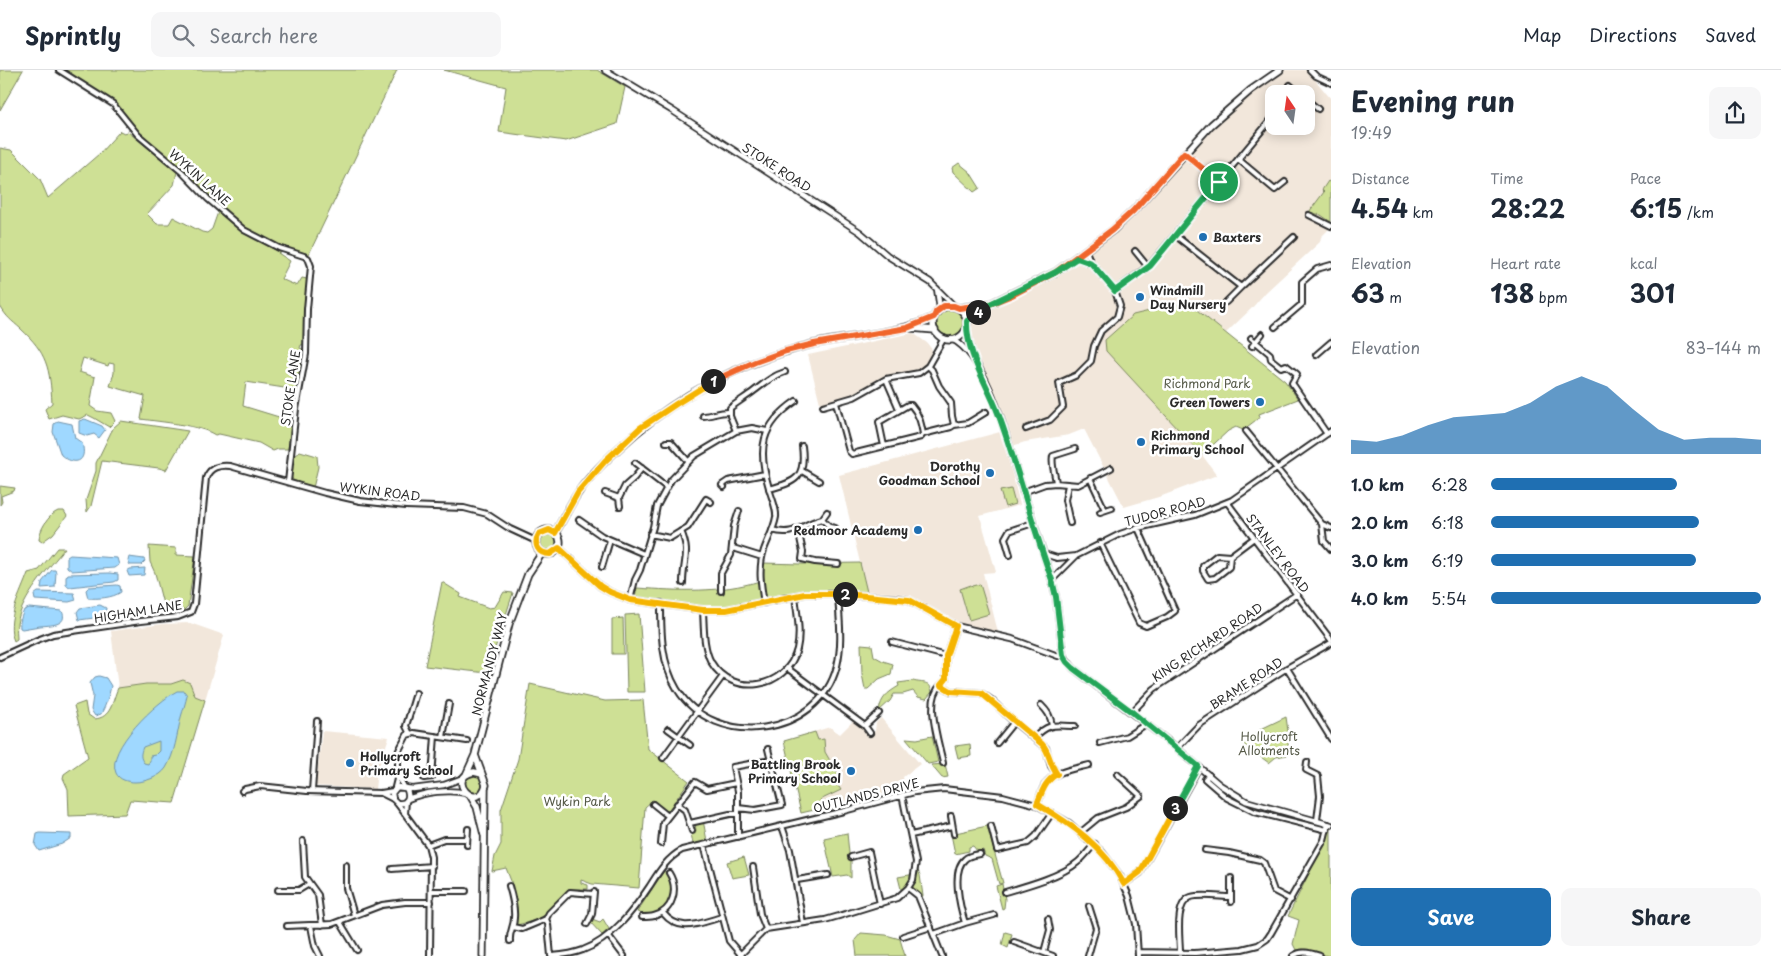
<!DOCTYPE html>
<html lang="en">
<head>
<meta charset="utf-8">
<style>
  body { margin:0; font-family:"Playpen Sans",sans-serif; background:#f6f6f7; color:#1f2937; height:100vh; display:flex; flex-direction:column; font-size:19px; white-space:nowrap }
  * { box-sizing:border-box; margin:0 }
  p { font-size:16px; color:#747a83 }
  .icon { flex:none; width:28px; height:28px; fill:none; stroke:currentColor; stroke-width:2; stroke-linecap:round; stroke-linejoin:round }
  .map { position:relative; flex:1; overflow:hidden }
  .sheet { display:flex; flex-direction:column; background:#fff; width:450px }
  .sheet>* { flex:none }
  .needle { width:32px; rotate:347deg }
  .fabs { position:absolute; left:1265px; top:15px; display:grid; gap:10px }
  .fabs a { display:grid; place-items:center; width:50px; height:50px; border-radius:10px; background:#fff; box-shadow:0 2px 12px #0003; font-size:25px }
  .pin { position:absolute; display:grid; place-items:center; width:42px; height:42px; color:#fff; margin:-21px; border:2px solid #fff; border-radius:50%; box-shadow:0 1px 5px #0007 }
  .km { position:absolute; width:25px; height:25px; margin:-12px; border-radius:50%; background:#222; color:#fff; font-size:14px; line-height:25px; text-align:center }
  .round { display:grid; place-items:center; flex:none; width:52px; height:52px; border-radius:10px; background:#f6f6f7 }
  .head { display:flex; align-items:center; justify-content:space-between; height:85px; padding:0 20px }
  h1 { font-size:28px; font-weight:700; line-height:38px }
  .stats { display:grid; grid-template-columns:repeat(3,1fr); gap:8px; height:85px; padding:5px 20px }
  .stats div { display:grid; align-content:center }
  .stats b { font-size:25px; font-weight:700 }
  .stats small { font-size:14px; font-weight:400 }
  .stats p { font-size:14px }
  .chart { height:140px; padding:10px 20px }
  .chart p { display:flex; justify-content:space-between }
  .chart svg { width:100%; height:90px; margin-top:5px; fill:#1f6fb2; opacity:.7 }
  .primary-button { display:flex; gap:10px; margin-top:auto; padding:10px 20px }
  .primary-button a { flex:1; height:58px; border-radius:10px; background:#1f6fb2; color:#fff; font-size:20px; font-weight:700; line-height:58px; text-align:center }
  .primary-button a+a { background:#f6f6f7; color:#1f2937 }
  ul { padding:0 20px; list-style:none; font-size:16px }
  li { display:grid; grid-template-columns:80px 60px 1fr; align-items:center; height:38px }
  li i { height:12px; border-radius:6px; background:#1f6fb2 }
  header { display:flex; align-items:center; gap:30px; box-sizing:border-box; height:70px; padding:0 25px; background:#fff; border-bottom:1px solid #e0e1e3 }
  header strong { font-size:24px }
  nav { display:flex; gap:28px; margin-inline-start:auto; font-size:18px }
  .search { width:350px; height:45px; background:#f6f6f7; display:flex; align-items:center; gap:12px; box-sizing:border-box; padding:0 18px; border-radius:10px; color:#747a83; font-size:19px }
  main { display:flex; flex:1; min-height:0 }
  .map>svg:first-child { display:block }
  .built { fill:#f2e7db; fill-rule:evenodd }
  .green { fill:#cee095; stroke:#7c8660 }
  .water { fill:#9fd8ff; stroke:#7193aa; fill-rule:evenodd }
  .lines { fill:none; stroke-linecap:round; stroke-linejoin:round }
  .minor-casing { stroke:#2b2b2b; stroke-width:8 }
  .tertiary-casing { stroke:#2b2b2b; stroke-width:8 }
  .primary-casing { stroke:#2b2b2b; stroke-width:9 }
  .minor { stroke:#fff; stroke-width:4 }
  .tertiary { stroke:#fff; stroke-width:4.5 }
  .primary { stroke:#fff; stroke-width:5.5 }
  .split-1-casing { stroke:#fff; stroke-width:10 }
  .split-2-casing { stroke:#fff; stroke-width:10 }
  .split-3-casing { stroke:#fff; stroke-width:10 }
  .split-4-casing { stroke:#fff; stroke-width:10 }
  .split-5-casing { stroke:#fff; stroke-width:10 }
  .split-1 { stroke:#f0652b; stroke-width:6 }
  .split-2 { stroke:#f5b400; stroke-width:6 }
  .split-3 { stroke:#f5b400; stroke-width:6 }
  .split-4 { stroke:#22a559; stroke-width:6 }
  .split-5 { stroke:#22a559; stroke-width:6 }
  .poi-dot { fill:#1f6fb2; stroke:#fff; stroke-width:2 }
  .labels { text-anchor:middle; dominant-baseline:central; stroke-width:5; stroke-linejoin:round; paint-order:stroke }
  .street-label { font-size:12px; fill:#2b2b2b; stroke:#fff }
  .poi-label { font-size:12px; font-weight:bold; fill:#2b2b2b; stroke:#fff; text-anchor:start }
  .park-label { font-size:12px; fill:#545846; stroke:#fff }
</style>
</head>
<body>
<header>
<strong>Sprintly</strong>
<div class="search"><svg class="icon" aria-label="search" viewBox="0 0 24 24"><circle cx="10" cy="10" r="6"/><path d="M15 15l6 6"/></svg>Search here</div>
<nav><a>Map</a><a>Directions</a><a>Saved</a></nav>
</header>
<main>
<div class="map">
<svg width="1331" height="886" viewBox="0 0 1331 886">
  <rect width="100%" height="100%" fill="#fff"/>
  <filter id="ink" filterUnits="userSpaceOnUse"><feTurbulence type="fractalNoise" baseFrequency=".02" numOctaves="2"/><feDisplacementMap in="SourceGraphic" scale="10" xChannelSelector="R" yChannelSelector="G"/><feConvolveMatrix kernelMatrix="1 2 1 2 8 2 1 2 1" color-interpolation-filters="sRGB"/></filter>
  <g filter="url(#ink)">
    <!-- built -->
    <path class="built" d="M1280 0H1307L1331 29V157L1321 167 1320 172 1266 222 1251 239 1226 263 1187 232 1107 281 1202 385 1217 405 1162 426 1124 437 1084 359 1069 365 1025 372 1012 376 1000 338 973 289 966 259 967 251 975 244 1056 202 1133 141 1211 55ZM1274 24H1306V56H1274Z
      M913 263 927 273 936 285 925 300 886 309 859 325 820 333 808 285Z
      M1000 362 1010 394 1020 435 980 446 996 502 983 503 998 562 957 554 910 527 867 522 839 405Z
      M190 553 224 565 205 630 195 626 190 613 183 610 171 614H146L118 618 111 561 163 554Z
      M881 648 920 694 903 707 905 718 801 743 784 671 830 657 840 664 853 651 870 664 875 661 876 653Z
      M322 661 389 667 377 702 375 719 316 716Z"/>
    <!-- green -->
    <path class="green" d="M0 0H23L0 40Z
      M63 0H397L309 184 282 177 250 161 233 148 185 102 139 65 111 30Z
      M444 0H597L625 17 617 54 566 71 499 62 506 17Z
      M120 61 124 63 128 62 132 65 177 102 174 115 147 144 157 154H169L173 147 202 162 207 163 212 159 218 142 226 146 244 163 281 183H278L290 191 281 209 297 216 302 208 307 209 305 274 301 275 300 278 304 280 297 320 246 312 243 336 292 351 288 379H278L273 381 259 373 219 364 215 365C200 355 161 352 141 349L145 326 110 316 114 303V294L109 293 108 296 83 288 79 302 95 307 90 336 97 341 111 343 115 351 109 357 94 348 88 345 79 349 62 345 49 349 45 339 52 333C50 298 47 283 21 259 11 250 7 248 0 236V78L11 80 40 109 48 128 99 84Z
      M959 93 970 102 980 118 974 122 953 102 952 98Z
      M1328 111 1331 113V152L1321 145 1309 142 1324 122 1322 120Z
      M1187 232 1285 311 1298 329 1259 344 1260 347 1243 360 1236 357 1228 361 1202 385 1106 281 1105 270 1133 245Z
      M936 252a14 14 0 1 1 28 0a14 14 0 1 1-28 0Z
      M121 351 188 361 166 400 159 398 102 391 91 436 87 442 86 430 96 401V393L113 358Z
      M300 381 317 386 318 397 313 418 293 410 290 405 294 386Z
      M0 416 15 418 14 421 1 426 2 432 0 435Z
      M1011 419 1015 434 1005 437 1000 421Z
      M58 441H64L67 446 53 464 42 472 39 470C39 461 48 445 58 441Z
      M541 473a8 8 0 1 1 16 0a8 8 0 1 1-16 0Z
      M149 476 176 478V485L195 486 188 536 184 540 165 542 155 503 150 492Z
      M57 478H65C49 498 21 528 17 554 16 559 17 564 17 569L14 571C5 550 21 523 28 503L39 500Z
      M762 493 801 494 860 493 867 522 802 521 730 537H706L635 528 637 518C679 521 720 523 760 511Z
      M442 512 461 524 460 527 489 538 495 537 504 522 513 523 487 603 425 596Z
      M980 514 989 544 969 550 960 519 971 515 972 516Z
      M639 544 645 622H627L625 545Z
      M623 548 624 584H612V549Z
      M861 574 872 575 874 586 883 591 893 594 891 604 879 609 868 619H865L862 604Z
      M183 610 190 613 195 626 205 630 174 733 130 730 125 744 69 746 68 719 63 708 64 704 88 687 74 636 85 632 87 644 94 649C112 648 112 631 118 618L146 614H171Z
      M913 611C923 614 930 610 932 622L926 629 918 627 913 621 903 624H894L890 631 879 641C881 628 887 623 899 616L898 613Z
      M530 614 605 631 643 630 648 679 689 711 667 742 653 730 645 737 639 818 592 814 581 810V813L588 815V819H568L540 849 517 855 511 811 506 798 492 801 495 786 501 774V740L518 689Z
      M1286 647 1289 668 1287 685 1276 687 1269 693 1243 674 1261 659Z
      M815 662 818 670 824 669 825 682 839 706 834 710 841 720 820 730 823 738 801 743 784 671Z
      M932 666 938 692 928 694 906 668 917 669Z
      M970 674 971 686 958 688 955 676Z
      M945 694 948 707 942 708 931 695Z
      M465 714a9 9 0 1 1 18 0a9 9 0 1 1-18 0Z
      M703 750 707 771 693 774 691 763 696 761 695 752Z
      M987 756 1003 813 999 814 992 789 985 786 983 780 978 782 973 776 969 777V781L955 784 951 764Z
      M1331 759V886H1328L1303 879 1296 880 1293 874 1299 850 1288 846Z
      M847 763 849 783 851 787V808L847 805 833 807 824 768Z
      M744 787 749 805 732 808 727 792Z
      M916 796 920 805 923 826H919L908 818 902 823 898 807 915 804Z
      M664 801 669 803 674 817 669 836 651 847 637 842Z
      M1002 814 1005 829 1004 838 1002 839 996 816Z
      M592 849 600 852 603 849 609 859 602 865 590 852Z
      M1005 862 1012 864 1008 878 1002 875Z
      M861 863 886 865 900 869 905 886H857L855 870Z"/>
    <!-- water -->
    <path class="water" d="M85 349 102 356 105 360 99 368 94 364 87 366 79 363V351Z
      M58 351 72 354 75 368 82 373C88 393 74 396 61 385L53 362 54 354Z
      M70 485 117 488 119 495 115 498 72 501 67 497V487Z
      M129 487 144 489 145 491 141 495H130L128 491Z
      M145 498 144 505 129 506 127 501 130 499Z
      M52 500H55L56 502 55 517 41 518 42 512Z
      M109 503 118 504V510L114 512 70 517 66 515V507L68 504Z
      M117 515 120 516 121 522C113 528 97 529 88 528L86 520 89 517Z
      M38 522 74 523 76 530 69 532 35 530 34 525Z
      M100 535 106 538 105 546 102 547 79 550 77 542 80 538Z
      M29 538 62 541C69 556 49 555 40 556 34 557 28 558 22 559L20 558C19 552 22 545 24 540Z
      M99 606 106 608 111 616C109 626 106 635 101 644L95 646 91 640 93 626 90 613 95 607Z
      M177 621H184L187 625C186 632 183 640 181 647 177 664 175 683 166 698 160 707 145 712 135 712 128 712 119 710 116 703 105 679 158 631 177 621ZM159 671V681L155 685 150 686V691L148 694 144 693C140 688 140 684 143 677Z
      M40 763 71 764V768L62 774 39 781 35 775 37 764Z"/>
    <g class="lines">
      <defs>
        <path id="minor" d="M59 0 113 34 138 65 182 102 208 129 244 160 279 178 304 186 308 188 311 196 307 239 306 284 296 339 288 412
          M1310 0 1316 6 1331 13
          M1290 15 1300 24
          M1306 29 1318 39
          M1184 83 1219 112
          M1238 89 1275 120 1285 112
          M1309 145 1331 156
          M1176 166 1241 217 1294 167
          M1135 181 1148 197
          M1077 188 1091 193
          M1115 221 1150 195 1274 46
          M1226 232 1241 217
          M1275 257 1302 234V212L1317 199 1331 195
          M1251 268 1270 284 1271 289 1281 297 1286 295 1297 304 1292 313 1327 364
          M1252 276 1262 264
          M1316 285 1331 272
          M928 296 932 300 939 316 951 333 952 346 954 355
          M886 309 899 339
          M836 333 849 381 852 384 921 367 923 364
          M823 336 854 327 886 309 919 303 928 296 944 268
          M703 346C712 346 720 341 730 342
          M1026 359 1050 350 1063 337 1059 313 1077 305 1091 291 1094 276 1101 261 1117 247 1120 236 1115 221 1091 193 1086 181
          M736 361 730 346V338C738 332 746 327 754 321 765 313 772 306 785 302
          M1246 361 1322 454 1324 471 1331 479
          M666 372H671L688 391
          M884 376 879 352 908 335H911C919 344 921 353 923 364L951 357 954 355 968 353 986 342
          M635 393 666 417
          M802 401 819 411
          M1090 408 1105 440
          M1056 413C1055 404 1051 394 1053 386L1075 379
          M1068 415 1065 430 1070 453
          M724 417 722 415 728 411 765 404
          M769 419C797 412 806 407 802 376
          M1023 422 1045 414 1056 413 1078 415 1111 398
          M605 423 619 428 625 416 634 408 642 398
          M619 428 620 436
          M1227 432 1331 570
          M1100 442 1112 438
          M822 449 827 442
          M579 450 602 466 644 484
          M1322 454 1331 458
          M798 459 803 482 802 489 815 492 838 494
          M772 460C795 467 801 454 822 449L830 457 835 458
          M681 461C691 484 683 490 683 513
          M650 464 670 468 688 457 706 429 711 432
          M1100 473 1139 553 1146 556 1167 547 1175 541 1138 458
          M733 478 762 487
          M1044 484 1057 488 1076 486
          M1010 485 1005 468 1009 461 1033 453
          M1230 486 1217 485 1203 496V501L1208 509 1215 508 1229 497 1230 486 1254 468
          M602 497 610 470
          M1052 510 1076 486 1120 464 1138 458 1195 445 1232 430 1331 361
          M721 521V503L731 485 734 456 739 441
          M630 530 635 510 640 500 653 457 657 436 671 410 694 386 736 361 752 358 767 361
          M661 533C661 562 661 593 677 619 715 681 819 667 837 596 843 572 839 548 838 524
          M764 533C761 516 758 498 764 480 768 469 774 459 776 447 777 438 771 427 769 418 757 379 761 355 796 331
          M703 540C704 557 703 577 711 592 732 628 787 619 797 579 801 563 797 543 795 526
          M892 572 946 586
          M0 587 37 570 53 564 141 551 178 547 191 542 194 534 206 408C210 397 219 395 230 396L325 423 360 431 406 436 464 438 487 444 510 459 536 471
          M787 598 865 656 870 663
          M1287 598 1331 669
          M941 615 946 609V586L956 556
          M1041 635C1047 641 1051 646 1052 656
          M1132 642 1154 619 1297 524
          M865 656 879 643
          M668 659 690 675
          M410 664 406 656 416 623
          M443 667 449 634
          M1035 667C1050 652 1055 656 1075 656
          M997 673 1014 652
          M1100 673 1127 666 1146 654
          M1177 678 1199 655 1287 598 1331 573
          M663 688 723 606
          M1307 692 1306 700 1318 706 1320 726 1317 750
          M943 693C939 673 924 630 941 615L951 621 981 623 990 629 1014 652 1046 678 1051 696 1057 704
          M398 705 404 717
          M1209 705 1205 709 1227 728 1255 742 1327 760
          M424 708 432 707 435 666
          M395 717 398 705V682L407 665 414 663 467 671
          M242 721 245 719 260 716 307 721 381 723 393 721
          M312 721 317 651
          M381 723 393 729
          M397 733 428 775 431 787 430 886
          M653 734 668 746
          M677 734 685 740 692 761
          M1037 735C1040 728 1041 721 1045 715 1053 701 1074 699 1089 695
          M738 738 755 740 782 735 768 679
          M405 744 406 731
          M951 746 954 764
          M690 753 730 744H737
          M782 756 790 780 803 853
          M991 756 997 780 1028 773 1036 766 1052 743
          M1081 762 1098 748 1126 737 1141 726 1117 704
          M911 765 952 756
          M738 767V721L733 697 771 690
          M303 771 305 807 318 825 322 855
          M661 774 663 753 695 712 707 719 736 713
          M428 775 444 769H467
          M467 775 468 759
          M704 775 729 871 742 886
          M1205 780 1229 783 1260 790 1264 793 1274 821 1291 830
          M851 787 869 782 880 834
          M346 795V818L354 845
          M753 797 760 844 766 859
          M392 799 432 796
          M797 810 828 805
          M1124 814 1140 803 1199 697
          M509 816C512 826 515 837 514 848 514 857 509 862 510 871
          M908 818 918 826 942 886
          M278 820H299L309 814
          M432 821H466
          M1005 822C1026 816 1062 806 1078 792 1084 787 1089 780 1095 774
          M1231 832V808
          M663 843C680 864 699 853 722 847
          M642 847C646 847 650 847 654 846 673 841 679 819 669 803
          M340 852 357 880
          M965 853C960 837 951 800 965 789 969 785 975 785 980 784
          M587 854 592 844 594 822
          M287 856 332 854 382 835 405 832H431
          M311 856 315 876 320 886
          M513 857 522 859 546 849
          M934 864 965 853 994 845
          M608 865 624 886
          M903 866 931 857
          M1014 872 1053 886
          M1044 882 1050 860 1048 849
          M1138 882 1195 883 1242 879 1258 875 1267 869 1271 863 1324 770 1328 754
          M1180 882C1180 868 1174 833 1191 827 1201 824 1221 827 1231 827
          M740 885 766 859 825 850 839 846 897 828 908 818 913 810 916 792 902 725
          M551 886 548 854 546 849 549 843 570 822 593 824
          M552 886C563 885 573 884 583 880 611 870 633 841 649 817 658 803 666 789 682 780L844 741 915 722 944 719 1003 726 1037 735 1069 753 1102 782 1120 806 1129 826 1136 854 1138 886
          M1088 886 1096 858 1089 836
          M1293 886C1302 880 1310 883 1320 886"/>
        <path id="tertiary" d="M605 0 673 41 860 162 888 186 930 212 954 236
          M937 219 940 239
          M966 259 973 287
          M952 269C989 288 1007 371 1019 408 1030 442 1041 476 1052 510L1056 527 1063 585
          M559 478 600 516 610 522 630 530 703 540H726L805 524H838L896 528 909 530 956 556 1012 569 1058 586 1063 585
          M1063 585 1073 598 1172 674 1220 715 1246 731 1331 755
          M406 718C411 727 407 735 397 733L393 729 392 723 397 717 413 719 444 715 463 708
          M408 729C425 722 449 719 466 723"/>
        <path id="primary" d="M933 253a17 17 0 1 1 34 0a17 17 0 1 1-34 0Z
          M959 238 988 234
          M967 251 990 234 1056 202 1113 160 1133 141 1211 55 1251 20 1280 0
          M911 258 935 260
          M536 472a12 12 0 1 1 24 0a12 12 0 1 1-24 0Z
          M555 463C563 450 569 436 578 423 588 407 604 392 618 379 673 328 740 292 813 274 853 265 896 265 934 247
          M475 685 486 715C478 744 444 708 474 702L482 704
          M466 705 475 685 509 554 528 504 542 483
          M470 725 477 737 484 765
          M483 886 485 719"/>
      </defs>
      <!-- minor casing -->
      <use href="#minor" class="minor-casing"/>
      <!-- tertiary casing -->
      <use href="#tertiary" class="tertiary-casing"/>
      <!-- primary casing -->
      <use href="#primary" class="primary-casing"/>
      <!-- minor -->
      <use href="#minor" class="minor"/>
      <!-- tertiary -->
      <use href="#tertiary" class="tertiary"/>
      <!-- primary -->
      <use href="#primary" class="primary"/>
    </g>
  </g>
  <g class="lines" filter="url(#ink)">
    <defs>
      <path id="split-1" d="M713 311 755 292 786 281 814 274 907 258 934 247 936 242 944 236H954L959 238 990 234 1012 225 1056 202 1112 160 1133 141 1184 83 1219 112"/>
      <path id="split-2" d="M713 311 676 334 640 358 605 391 578 422 555 463 549 460 539 464C533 474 538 484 550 484L559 478 600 516 610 522 630 530 703 540H726L805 524H845"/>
      <path id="split-3" d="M845 524 909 530 956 556 946 586V609L941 615 951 621 981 623 1042 674C1050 682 1049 694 1057 704 1045 711 1042 722 1037 734 1073 755 1104 777 1124 814L1140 802 1175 738"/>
      <path id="split-4" d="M978 242 967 251C966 284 987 313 998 343 1018 398 1032 455 1052 510L1056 527 1063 585 1067 592 1073 598 1132 642 1198 696 1175 738"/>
      <path id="split-5" d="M978 242 990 234 1056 202 1077 188 1091 193 1115 221 1150 196 1219 112"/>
    </defs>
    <!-- split-1 casing -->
    <use href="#split-1" class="split-1-casing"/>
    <!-- split-2 casing -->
    <use href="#split-2" class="split-2-casing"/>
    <!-- split-3 casing -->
    <use href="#split-3" class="split-3-casing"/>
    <!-- split-4 casing -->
    <use href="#split-4" class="split-4-casing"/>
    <!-- split-5 casing -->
    <use href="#split-5" class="split-5-casing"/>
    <!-- split-1 -->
    <use href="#split-1" class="split-1"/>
    <!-- split-2 -->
    <use href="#split-2" class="split-2"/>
    <!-- split-3 -->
    <use href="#split-3" class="split-3"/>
    <!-- split-4 -->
    <use href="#split-4" class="split-4"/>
    <!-- split-5 -->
    <use href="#split-5" class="split-5"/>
  </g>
  <!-- markers -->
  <g class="poi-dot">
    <circle cx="1203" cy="167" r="5"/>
    <circle cx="1140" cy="227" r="5"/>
    <circle cx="1260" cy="332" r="5"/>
    <circle cx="1141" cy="372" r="5"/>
    <circle cx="990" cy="403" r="5"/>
    <circle cx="918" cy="460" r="5"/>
    <circle cx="350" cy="693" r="5"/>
    <circle cx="851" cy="701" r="5"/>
  </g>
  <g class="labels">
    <!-- street labels -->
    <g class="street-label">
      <text transform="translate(777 97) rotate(33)">STOKE ROAD</text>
      <text transform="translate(200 107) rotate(42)">WYKIN LANE</text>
      <text transform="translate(290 318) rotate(-82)">STOKE LANE</text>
      <text transform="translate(380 421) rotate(7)">WYKIN ROAD</text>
      <text transform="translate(1165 441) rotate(-15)">TUDOR ROAD</text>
      <text transform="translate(1278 483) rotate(53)">STANLEY ROAD</text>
      <text transform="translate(138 541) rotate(-9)">HIGHAM LANE</text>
      <text transform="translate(1207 572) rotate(-34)">KING RICHARD ROAD</text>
      <text transform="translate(489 594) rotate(-75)">NORMANDY WAY</text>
      <text transform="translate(1246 613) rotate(-33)">BRAME ROAD</text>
      <text transform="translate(866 725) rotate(-14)">OUTLANDS DRIVE</text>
    </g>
    <!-- poi labels -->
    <g class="poi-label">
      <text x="1213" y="167">Baxters</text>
      <text x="1150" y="220">Windmill<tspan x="1150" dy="14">Day Nursery</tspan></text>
      <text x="1250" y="332" text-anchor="end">Green Towers</text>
      <text x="1151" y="365">Richmond<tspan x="1151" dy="14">Primary School</tspan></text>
      <text x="980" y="396" text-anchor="end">Dorothy<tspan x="980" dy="14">Goodman School</tspan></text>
      <text x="908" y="460" text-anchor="end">Redmoor Academy</text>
      <text x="360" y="686">Hollycroft<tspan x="360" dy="14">Primary School</tspan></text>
      <text x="841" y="694" text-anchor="end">Battling Brook<tspan x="841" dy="14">Primary School</tspan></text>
    </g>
    <!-- park labels -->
    <g class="park-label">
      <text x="1207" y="313">Richmond Park</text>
      <text x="1269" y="666">Hollycroft<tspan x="1269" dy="14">Allotments</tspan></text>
      <text x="577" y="731">Wykin Park</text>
    </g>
  </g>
</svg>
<div class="fabs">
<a><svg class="needle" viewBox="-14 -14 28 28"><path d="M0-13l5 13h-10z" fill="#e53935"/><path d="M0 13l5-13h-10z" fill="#747a83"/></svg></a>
</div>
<div class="pin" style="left:1219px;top:112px;background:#1e9e55"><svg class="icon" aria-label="arrive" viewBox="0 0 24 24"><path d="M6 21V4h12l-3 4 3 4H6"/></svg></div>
<b class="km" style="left:713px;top:311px">1</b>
<b class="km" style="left:845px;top:524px">2</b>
<b class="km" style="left:1175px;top:738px">3</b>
<b class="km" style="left:978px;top:242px">4</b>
</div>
<section class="sheet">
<div class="head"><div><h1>Evening run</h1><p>19:49</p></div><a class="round"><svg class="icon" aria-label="share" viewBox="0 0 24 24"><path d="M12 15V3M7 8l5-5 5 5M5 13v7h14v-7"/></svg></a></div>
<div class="stats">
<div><p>Distance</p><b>4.54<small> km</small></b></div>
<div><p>Time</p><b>28:22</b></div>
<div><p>Pace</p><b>6:15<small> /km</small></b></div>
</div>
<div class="stats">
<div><p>Elevation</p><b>63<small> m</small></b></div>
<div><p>Heart rate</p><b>138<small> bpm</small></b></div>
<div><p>kcal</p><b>301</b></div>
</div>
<div class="chart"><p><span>Elevation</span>83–144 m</p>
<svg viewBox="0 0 160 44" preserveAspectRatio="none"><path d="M0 44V37L10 38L20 35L30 30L40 26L50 25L60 24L70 19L80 11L90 6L100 11L110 22L120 32L130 37L140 36L150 36L160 37V44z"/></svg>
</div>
<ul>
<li><b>1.0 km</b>6:28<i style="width:69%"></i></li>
<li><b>2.0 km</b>6:18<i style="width:77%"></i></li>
<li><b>3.0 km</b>6:19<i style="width:76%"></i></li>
<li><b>4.0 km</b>5:54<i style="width:100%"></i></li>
</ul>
<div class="primary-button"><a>Save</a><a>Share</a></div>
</section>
</main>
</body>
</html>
